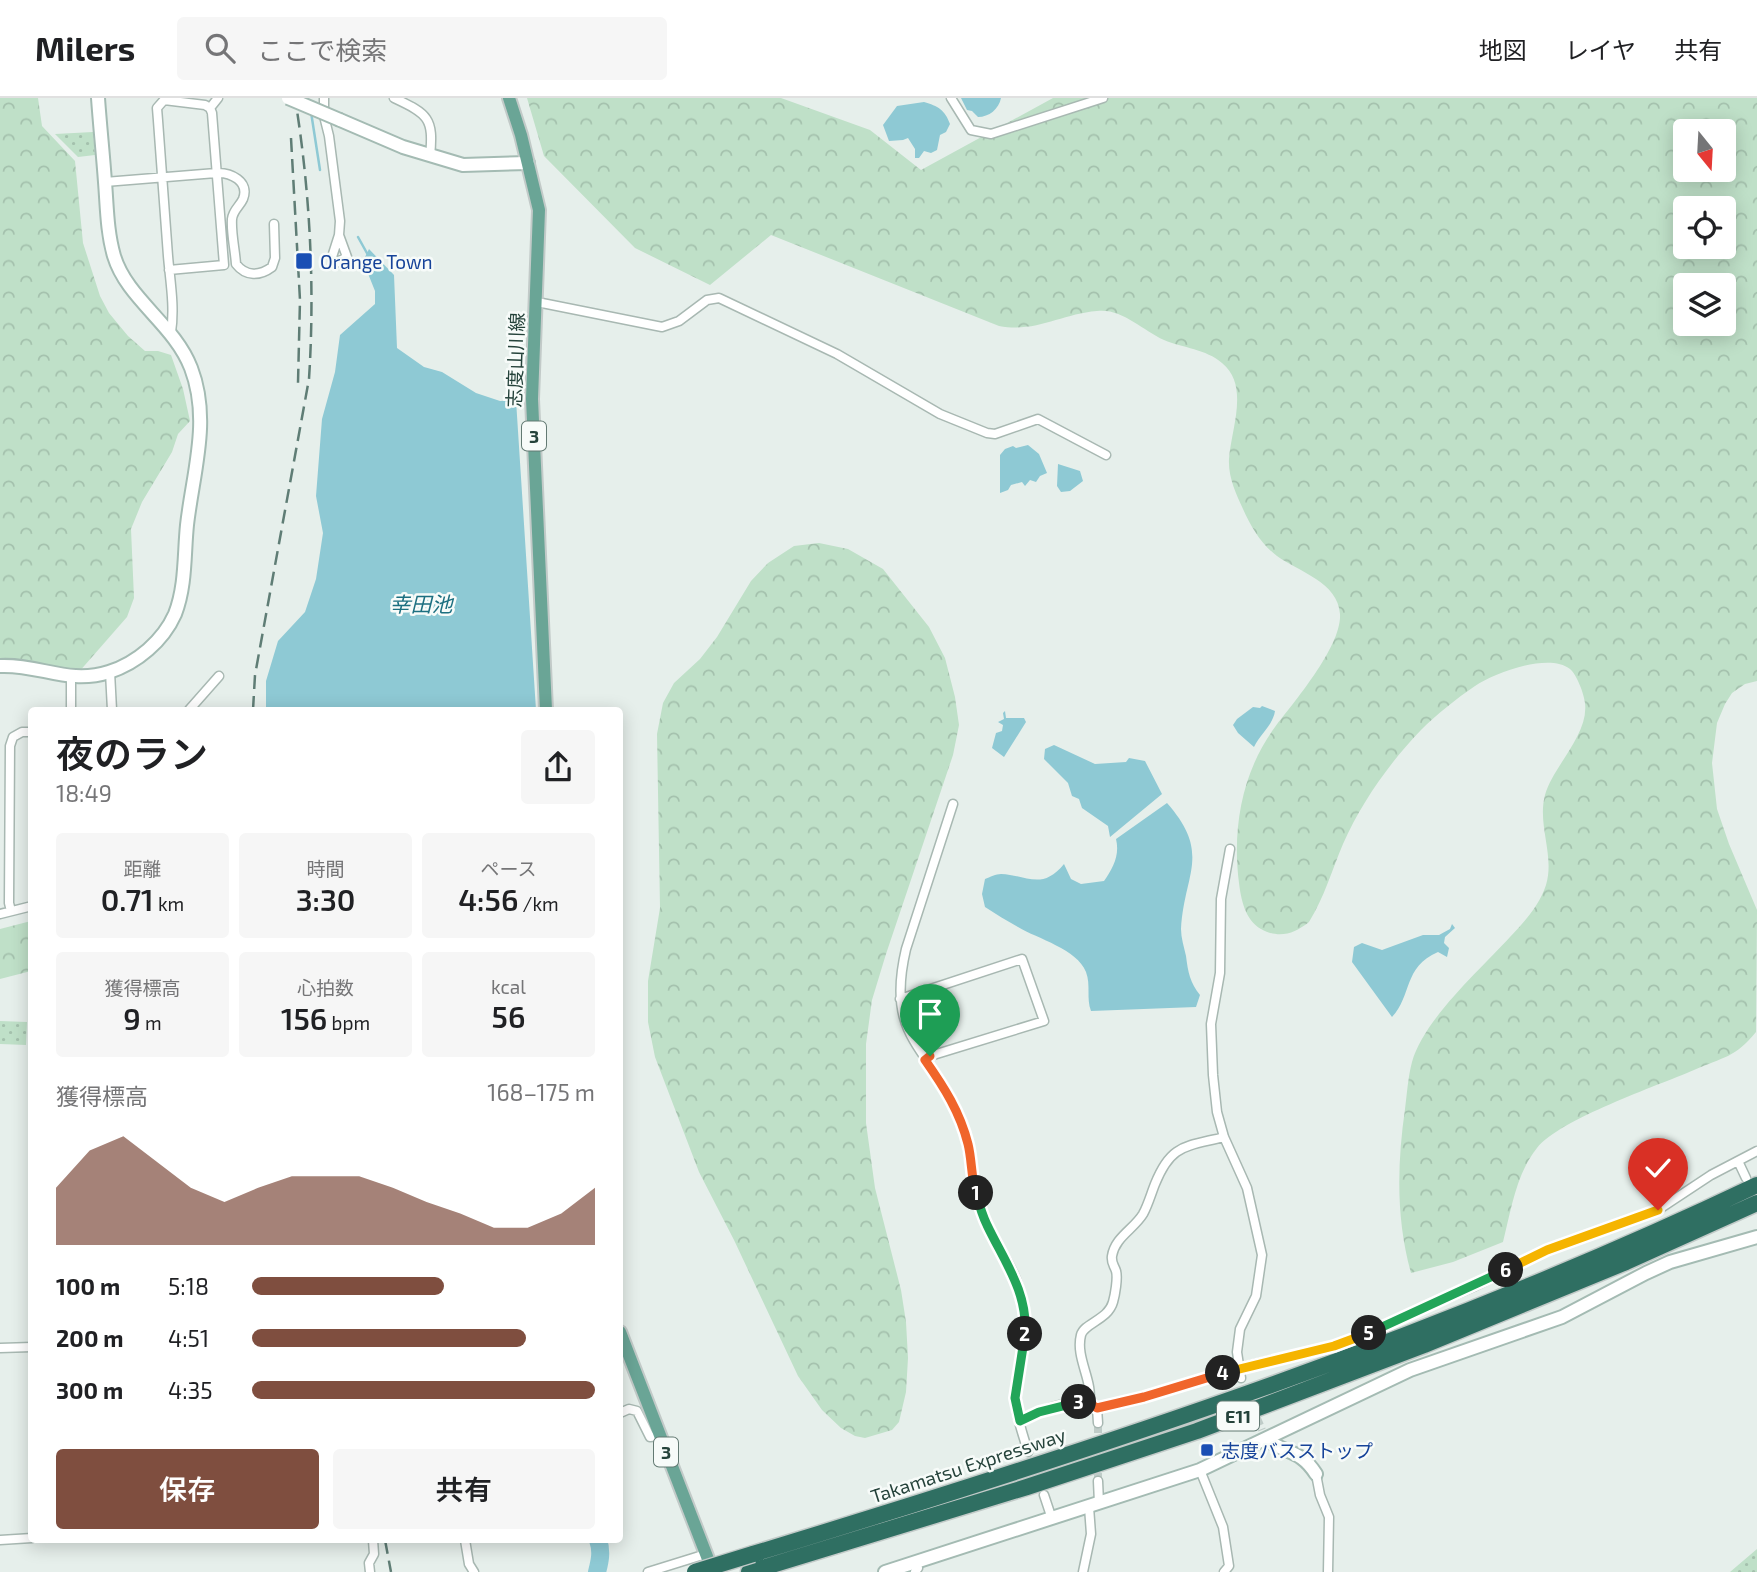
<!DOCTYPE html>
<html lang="ja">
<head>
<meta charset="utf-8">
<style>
  body { margin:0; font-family:"Exo 2","Noto Sans JP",sans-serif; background:#f6f6f6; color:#202124; height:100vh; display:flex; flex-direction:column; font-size:26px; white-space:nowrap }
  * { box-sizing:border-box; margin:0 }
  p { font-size:23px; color:#757577 }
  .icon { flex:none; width:38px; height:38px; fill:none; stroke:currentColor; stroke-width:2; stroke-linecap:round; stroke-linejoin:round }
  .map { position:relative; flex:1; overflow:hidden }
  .panel { position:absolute; left:28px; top:609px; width:595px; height:836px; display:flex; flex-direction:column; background:#fff; border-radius:7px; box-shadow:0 4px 18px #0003 }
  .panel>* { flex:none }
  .needle { width:46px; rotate:162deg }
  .buttons { position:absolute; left:1673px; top:21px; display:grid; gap:14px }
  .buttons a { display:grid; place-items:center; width:63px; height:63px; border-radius:7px; background:#fff; box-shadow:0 4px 18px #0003; font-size:35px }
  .pin { position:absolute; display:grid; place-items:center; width:60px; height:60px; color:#fff; margin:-72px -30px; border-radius:50% 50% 50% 0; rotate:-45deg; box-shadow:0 0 7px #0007 }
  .pin .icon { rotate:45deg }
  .km { position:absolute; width:35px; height:35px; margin:-18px; border-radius:50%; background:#222; color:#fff; font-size:19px; line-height:35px; text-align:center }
  .round { display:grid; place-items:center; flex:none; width:74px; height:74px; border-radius:7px; background:#f6f6f6 }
  .summary { display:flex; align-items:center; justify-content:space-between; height:119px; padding:0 28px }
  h1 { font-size:38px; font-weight:600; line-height:52px }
  .stats { display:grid; grid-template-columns:repeat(3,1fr); gap:10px; height:119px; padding:7px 28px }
  .stats div { display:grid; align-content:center; border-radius:7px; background:#f6f6f6; text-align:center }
  .stats b { font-size:30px; font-weight:600 }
  .stats small { font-size:19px; font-weight:400 }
  .stats p { font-size:19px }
  .chart { height:196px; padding:14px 28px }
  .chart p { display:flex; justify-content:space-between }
  .chart svg { width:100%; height:126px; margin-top:7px; fill:#7f4e3f; opacity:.7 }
  .primary-button { display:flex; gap:14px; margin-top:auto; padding:14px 28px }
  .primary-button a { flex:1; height:80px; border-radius:7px; background:#7f4e3f; color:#fff; font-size:28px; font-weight:600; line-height:80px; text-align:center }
  .primary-button a+a { background:#f6f6f6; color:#202124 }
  ul { padding:0 28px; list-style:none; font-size:23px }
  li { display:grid; grid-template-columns:112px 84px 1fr; align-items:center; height:52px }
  li i { height:18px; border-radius:9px; background:#7f4e3f }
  header { display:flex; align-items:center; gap:42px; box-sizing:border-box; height:98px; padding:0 35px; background:#fff; border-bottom:2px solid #e0e0e0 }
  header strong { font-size:33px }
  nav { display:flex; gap:38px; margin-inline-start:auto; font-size:24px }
  .search { width:490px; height:63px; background:#f6f6f6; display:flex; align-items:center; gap:18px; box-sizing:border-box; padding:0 24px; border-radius:7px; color:#757577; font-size:26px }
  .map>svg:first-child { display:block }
  .forest { fill:url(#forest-crowns); fill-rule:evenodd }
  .park { fill:url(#park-dots) }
  .water { fill:#8ec9d4 }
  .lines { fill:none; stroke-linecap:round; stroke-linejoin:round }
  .stream { stroke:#8ec9d4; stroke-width:2.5 }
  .river { stroke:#8ec9d4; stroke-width:18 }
  .street-tunnel { stroke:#bfccc8; stroke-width:8; stroke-dasharray:8 4; stroke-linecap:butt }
  .street-casing { stroke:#a8b8b2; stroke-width:11 }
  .secondary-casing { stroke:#a4bbb3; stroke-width:16 }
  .primary-casing { stroke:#c2cac8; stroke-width:16 }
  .highway-casing { stroke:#c2cac8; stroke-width:19 }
  .street { stroke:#fff; stroke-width:8 }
  .secondary { stroke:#fff; stroke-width:12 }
  .primary { stroke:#6aa596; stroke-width:12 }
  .highway { stroke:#2f6f62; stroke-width:16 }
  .rail { stroke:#5f7d75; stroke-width:2.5; stroke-dasharray:14 7; stroke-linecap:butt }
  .secondary-bridge-casing { stroke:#a4bbb3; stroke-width:16; stroke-linecap:butt }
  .highway-bridge-casing { stroke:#c2cac8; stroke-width:19; stroke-linecap:butt }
  .secondary-bridge { stroke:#fff; stroke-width:12 }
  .highway-bridge { stroke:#2f6f62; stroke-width:16 }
  .split-1-casing { stroke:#fff; stroke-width:14 }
  .split-2-casing { stroke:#fff; stroke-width:14 }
  .split-3-casing { stroke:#fff; stroke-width:14 }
  .split-4-casing { stroke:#fff; stroke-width:14 }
  .split-5-casing { stroke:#fff; stroke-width:14 }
  .split-6-casing { stroke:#fff; stroke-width:14 }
  .split-7-casing { stroke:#fff; stroke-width:14 }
  .split-1 { stroke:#f0652b; stroke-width:9 }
  .split-2 { stroke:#22a559; stroke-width:9 }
  .split-3 { stroke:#22a559; stroke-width:9 }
  .split-4 { stroke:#f0652b; stroke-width:9 }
  .split-5 { stroke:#f5b400; stroke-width:9 }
  .split-6 { stroke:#22a559; stroke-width:9 }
  .split-7 { stroke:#f5b400; stroke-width:9 }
  .transit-dot { fill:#1a4fb4; stroke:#f7fbf9; stroke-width:2.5 }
  .labels { text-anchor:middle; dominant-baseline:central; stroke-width:5; stroke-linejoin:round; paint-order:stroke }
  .shield { fill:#f7fbf9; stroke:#637a73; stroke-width:2 }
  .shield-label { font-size:18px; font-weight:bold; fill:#24423a }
  .transit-label { font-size:19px; fill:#164399; stroke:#f7fbf9; text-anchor:start }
  .street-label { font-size:19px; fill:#24423a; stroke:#f7fbf9 }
  .water-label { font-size:21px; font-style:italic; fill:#1c6f80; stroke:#f7fbf9 }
</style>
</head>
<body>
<header>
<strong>Milers</strong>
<div class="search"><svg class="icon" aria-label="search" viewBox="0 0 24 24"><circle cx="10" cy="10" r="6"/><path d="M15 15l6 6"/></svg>ここで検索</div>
<nav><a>地図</a><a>レイヤ</a><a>共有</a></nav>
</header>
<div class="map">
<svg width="1757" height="1474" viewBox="0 0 1757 1474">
  <defs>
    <pattern id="forest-crowns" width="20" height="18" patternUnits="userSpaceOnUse" patternTransform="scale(1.75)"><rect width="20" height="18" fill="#bfe0c8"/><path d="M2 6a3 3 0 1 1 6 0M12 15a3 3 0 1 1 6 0" fill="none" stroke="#a4c1ad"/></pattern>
    <pattern id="park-dots" width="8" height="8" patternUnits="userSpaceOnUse" patternTransform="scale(1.75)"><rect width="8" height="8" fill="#bfe0c8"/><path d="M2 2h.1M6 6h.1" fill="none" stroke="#a4c1ad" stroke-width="1.8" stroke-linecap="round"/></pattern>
  </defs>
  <rect width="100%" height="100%" fill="#e6efeb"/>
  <!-- forest -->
  <path class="forest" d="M0 0H38L42 28 75 63 83 145 100 198 109 215 128 238 145 253H158L171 257 183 291 190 323 178 336 172 354 142 404 131 431 134 500 127 519 78 575 19 562 0 564Z
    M527 0H781L870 32 921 72 1053 0H1757V583L1745 586 1732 595 1725 606 1717 625 1712 665 1717 711 1729 746 1757 812 1756 934C1735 960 1723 959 1694 972 1657 988 1560 1021 1537 1050 1516 1076 1511 1113 1503 1144L1453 1164 1411 1175C1396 1121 1397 1067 1405 1011 1407 996 1408 979 1412 964 1424 921 1480 872 1510 839 1525 823 1539 808 1546 787 1555 757 1537 727 1545 697 1553 668 1589 637 1585 605 1584 596 1577 577 1570 571 1549 554 1494 575 1475 588 1456 601 1437 616 1421 632 1390 664 1361 705 1343 746 1332 772 1324 800 1309 824 1294 836 1279 841 1261 831 1245 822 1241 801 1239 785 1232 730 1242 674 1275 629 1294 604 1342 548 1340 516 1338 484 1299 474 1277 458 1261 446 1251 429 1243 411 1236 396 1228 379 1229 361 1231 331 1250 288 1222 265 1206 251 1183 250 1164 242 1142 232 1122 210 1097 213 1061 216 1036 235 999 228L771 137 710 187 635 150 544 58ZM1685 33H1724V72H1685ZM1685 110H1724V149H1685ZM1685 187H1724V226H1685Z
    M819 445 848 451 883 471 929 529 945 560 955 599 959 627 953 657 886 856 872 902 866 946V1025L875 1090 901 1192 906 1224 908 1260 906 1294 899 1324 892 1332 865 1340 855 1338 841 1330 822 1312 798 1278 734 1142 699 1074 655 959 648 924V883L660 810 657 636 663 605 674 585 700 561 717 539 751 483 768 465 794 448Z
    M31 823V873L0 881V831Z"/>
  <!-- park -->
  <path class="park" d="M93 34 95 57 78 59 55 36Z
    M0 923 27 924 26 947 0 946Z
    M1757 1451V1474H1730Z"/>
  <!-- water -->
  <path class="water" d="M961 0H1001C999 11 989 19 978 19L972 13 967 12Z
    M924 4C938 8 945 12 950 26L946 34 940 37 937 52 931 55 924 53 919 60H915V51L908 40 903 42 889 43 883 27 897 8Z
    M369 151 394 177 397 250 424 269 442 274 476 295 500 303 516 302 536 612H266V583L278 543 305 514 316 481 323 435 316 398 322 321 335 274 340 237 375 206V193L363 163Z
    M1028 347 1039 356 1047 375 1040 378 1036 384 1030 382 1025 388 1022 384 1011 387 1008 392 1000 395V357L1005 351 1013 348 1016 350Z
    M1058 366 1080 373 1083 383 1070 393 1061 394 1057 388Z
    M1262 608 1275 613C1273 627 1260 636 1254 649L1238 635 1233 627 1237 621 1253 609 1260 610Z
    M1005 613 1006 620H1024L1026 624 1004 659 992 650 996 635 1002 633 1003 627 998 624 1004 621 1003 615Z
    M1054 647 1095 666 1126 664 1129 660 1145 663 1162 696 1110 739 1108 728 1082 710 1079 701 1072 698 1068 685 1044 661 1045 651Z
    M1167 705C1212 756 1184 775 1181 831 1181 840 1184 849 1186 858 1188 874 1190 885 1200 897L1196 909 1091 913C1086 900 1091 887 1086 874 1077 851 1038 841 1018 829 1007 823 996 816 985 809L982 796 985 781C990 779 996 776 1001 776 1027 777 1042 793 1064 766L1071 781 1081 786 1104 783C1113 770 1120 757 1116 741Z
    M1452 826 1455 830 1445 839 1444 845 1449 850 1447 859 1438 854C1403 869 1412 898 1392 919L1352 864 1354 849 1362 845 1382 852 1423 837H1439L1450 831Z"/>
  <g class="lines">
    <!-- stream -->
    <path class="stream" d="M311 14 320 72
      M358 139 368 157"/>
    <!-- river -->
    <path class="river" d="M597 1474C600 1463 602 1453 598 1442"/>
    <!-- street-tunnel -->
    <path class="street-tunnel" d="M1252 1309 1262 1332
      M1098 1383V1325"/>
    <defs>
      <path id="street" d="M324 0V18L329 38 340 123 339 137 347 159 334 166 332 159 339 137
        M394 0C428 16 434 20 430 58
        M951 0 971 32 991 36 1103 0
        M210 10 218 0
        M105 84 216 75C230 74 250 83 243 101 240 108 233 112 232 121 231 135 235 151 236 166 246 179 260 178 272 169L275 160 274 126
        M169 172 224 167 212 15 210 10 205 7 164 2 157 10C161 59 164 108 168 158 170 182 175 209 171 234
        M537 204 662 229 679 223 707 202 719 200 837 256 940 316 987 335 995 336 1038 321 1106 357
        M110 574 112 612
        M71 612V579
        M189 612 219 578
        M953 706 906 851C885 940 928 947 959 1017 968 1038 969 1062 973 1084 976 1096 980 1109 984 1120 992 1144 1011 1163 1018 1187 1024 1207 1027 1228 1024 1250 1022 1266 1016 1280 1015 1297 1015 1316 1023 1336 1028 1354
        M1230 751 1221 801 1220 875 1211 926 1213 977 1217 1014 1224 1039 1247 1090 1262 1157 1256 1198 1240 1231 1237 1254 1241 1280
        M11 813 9 805 10 648 13 639 22 634H32
        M0 816 32 808
        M900 901 1022 861 1044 923 930 958 925 962
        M1738 1063 1746 1080
        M0 1250 32 1249
        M1089 1305C1094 1284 1075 1260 1081 1237 1084 1225 1108 1222 1113 1204 1115 1197 1118 1180 1116 1173 1114 1167 1111 1165 1112 1158 1115 1139 1134 1131 1143 1116 1148 1107 1151 1096 1155 1086 1171 1046 1185 1049 1224 1039
        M1097 1310 1098 1325
        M620 1315 629 1311 637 1313 650 1339 660 1338
        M1019 1323C1041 1313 1075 1296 1097 1310L1144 1299 1238 1270 1333 1248 1360 1238 1473 1189 1547 1152 1658 1112 1711 1077 1757 1053
        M1200 1372 1223 1429 1229 1468 1224 1474
        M1316 1376 1320 1397 1329 1419 1328 1474
        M1098 1383 1099 1405
        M1044 1397 1052 1421
        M0 1442 32 1440
        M465 1442 469 1466 474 1474
        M370 1474 369 1465 374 1456 373 1442
        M648 1474 706 1456
        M915 1474 918 1470 915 1464
        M1083 1474 1091 1436 1089 1409"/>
      <path id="secondary" d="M340 22 403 49 463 67 528 65
        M0 568C40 566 68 587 109 574 137 565 163 543 175 516 186 488 184 456 187 427 193 374 211 322 191 270 174 226 127 201 114 158 107 134 107 109 105 84 103 56 100 28 98 0
        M1266 1341C1287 1357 1300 1351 1316 1376
        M885 1474 1200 1372 1410 1272 1562 1219 1646 1175 1670 1164 1757 1139"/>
      <path id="primary" d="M509 0 521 37 539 112 532 301 546 612
        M620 1234 713 1474"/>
      <path id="highway" d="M753 1456C1095 1352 1434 1241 1757 1087
        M749 1474 1027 1389 1197 1333 1424 1247 1626 1164 1757 1105"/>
    </defs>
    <!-- street casing -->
    <use href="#street" class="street-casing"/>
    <!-- secondary casing -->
    <use href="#secondary" class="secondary-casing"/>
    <!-- primary casing -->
    <use href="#primary" class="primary-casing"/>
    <!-- highway casing -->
    <use href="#highway" class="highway-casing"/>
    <!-- street -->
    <use href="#street" class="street"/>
    <!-- secondary -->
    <use href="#secondary" class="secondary"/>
    <!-- primary -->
    <use href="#primary" class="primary"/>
    <!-- highway -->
    <use href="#highway" class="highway"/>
    <!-- rail -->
    <path class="rail" d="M291 40 300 202 298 285
      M253 612 255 577 309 281C315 188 310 92 295 0
      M385 1442 391 1474"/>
    <defs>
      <path id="secondary-bridge" d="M288 0 340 22"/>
      <path id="highway-bridge" d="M695 1474 753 1456"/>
    </defs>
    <!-- secondary-bridge casing -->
    <use href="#secondary-bridge" class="secondary-bridge-casing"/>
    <!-- highway-bridge casing -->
    <use href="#highway-bridge" class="highway-bridge-casing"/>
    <!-- secondary-bridge -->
    <use href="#secondary-bridge" class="secondary-bridge"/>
    <!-- highway-bridge -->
    <use href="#highway-bridge" class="highway-bridge"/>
  </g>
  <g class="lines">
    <defs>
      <path id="split-1" d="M930 958 925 962C944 989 960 1014 968 1046 972 1062 971 1079 976 1095"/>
      <path id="split-2" d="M976 1095C979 1106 982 1117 987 1127 1004 1163 1028 1194 1025 1236"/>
      <path id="split-3" d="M1025 1236 1015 1300 1020 1323 1039 1314 1079 1304"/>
      <path id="split-4" d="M1079 1304 1089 1305 1097 1310 1144 1299 1223 1275"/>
      <path id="split-5" d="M1223 1275 1334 1248 1369 1235"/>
      <path id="split-6" d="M1369 1235 1506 1172"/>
      <path id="split-7" d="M1506 1172 1547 1152 1658 1112"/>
    </defs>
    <!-- split-1 casing -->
    <use href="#split-1" class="split-1-casing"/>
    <!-- split-2 casing -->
    <use href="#split-2" class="split-2-casing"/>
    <!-- split-3 casing -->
    <use href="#split-3" class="split-3-casing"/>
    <!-- split-4 casing -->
    <use href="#split-4" class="split-4-casing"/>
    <!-- split-5 casing -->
    <use href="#split-5" class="split-5-casing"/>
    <!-- split-6 casing -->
    <use href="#split-6" class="split-6-casing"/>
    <!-- split-7 casing -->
    <use href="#split-7" class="split-7-casing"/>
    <!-- split-1 -->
    <use href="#split-1" class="split-1"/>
    <!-- split-2 -->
    <use href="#split-2" class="split-2"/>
    <!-- split-3 -->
    <use href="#split-3" class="split-3"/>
    <!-- split-4 -->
    <use href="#split-4" class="split-4"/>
    <!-- split-5 -->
    <use href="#split-5" class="split-5"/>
    <!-- split-6 -->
    <use href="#split-6" class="split-6"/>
    <!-- split-7 -->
    <use href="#split-7" class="split-7"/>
  </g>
  <!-- markers -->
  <g class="transit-dot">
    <rect x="295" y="154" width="18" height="18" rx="3.5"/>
    <rect x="1200" y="1345" width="14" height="14" rx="3.5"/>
  </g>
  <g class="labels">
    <!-- shield labels -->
    <g class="shield">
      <rect x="522" y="323.5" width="24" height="29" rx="5"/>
      <rect x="1217" y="1303.5" width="42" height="29" rx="5"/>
      <rect x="654" y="1339.5" width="24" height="29" rx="5"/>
    </g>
    <g class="shield-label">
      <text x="534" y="338">3</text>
      <text x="1238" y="1318">E11</text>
      <text x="666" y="1354">3</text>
    </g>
    <!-- transit labels -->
    <g class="transit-label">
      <text x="320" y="163">Orange Town</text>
      <text x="1221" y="1352">志度バスストップ</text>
    </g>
    <!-- street labels -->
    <g class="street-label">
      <text transform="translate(515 262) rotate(-88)">志度山川線</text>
      <text transform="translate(968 1367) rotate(-18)">Takamatsu Expressway</text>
    </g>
    <!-- water labels -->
    <g class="water-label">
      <text x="421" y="505">幸田池</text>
    </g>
  </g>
</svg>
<div class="buttons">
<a><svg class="needle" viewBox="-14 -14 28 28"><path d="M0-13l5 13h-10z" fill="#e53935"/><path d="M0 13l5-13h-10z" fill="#757577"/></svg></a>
<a><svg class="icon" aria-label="locate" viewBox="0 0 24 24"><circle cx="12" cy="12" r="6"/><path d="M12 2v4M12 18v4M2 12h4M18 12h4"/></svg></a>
<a><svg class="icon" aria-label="layers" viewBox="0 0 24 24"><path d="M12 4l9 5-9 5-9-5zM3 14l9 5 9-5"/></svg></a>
</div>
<div class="pin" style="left:930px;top:958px;background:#1e9e55"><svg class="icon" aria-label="arrive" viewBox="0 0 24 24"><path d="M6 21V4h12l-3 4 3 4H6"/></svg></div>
<div class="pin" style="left:1658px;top:1112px;background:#d93025"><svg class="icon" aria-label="check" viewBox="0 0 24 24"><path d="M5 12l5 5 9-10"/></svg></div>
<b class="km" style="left:976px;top:1095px">1</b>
<b class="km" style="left:1025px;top:1236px">2</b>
<b class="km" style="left:1079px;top:1304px">3</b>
<b class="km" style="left:1223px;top:1275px">4</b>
<b class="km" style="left:1369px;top:1235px">5</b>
<b class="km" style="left:1506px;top:1172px">6</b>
<section class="panel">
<div class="summary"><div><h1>夜のラン</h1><p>18:49</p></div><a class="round"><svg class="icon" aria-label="share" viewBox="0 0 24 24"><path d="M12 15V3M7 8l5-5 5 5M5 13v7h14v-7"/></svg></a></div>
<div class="stats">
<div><p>距離</p><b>0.71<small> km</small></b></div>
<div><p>時間</p><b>3:30</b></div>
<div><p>ペース</p><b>4:56<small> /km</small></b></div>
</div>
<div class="stats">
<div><p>獲得標高</p><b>9<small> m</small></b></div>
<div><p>心拍数</p><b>156<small> bpm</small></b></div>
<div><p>kcal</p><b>56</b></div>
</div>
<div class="chart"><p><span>獲得標高</span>168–175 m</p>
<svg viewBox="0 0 160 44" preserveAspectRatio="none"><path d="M0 44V24L10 11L20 6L30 15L40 24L50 29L60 24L70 20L80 20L90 20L100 24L110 29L120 33L130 38L140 38L150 33L160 24V44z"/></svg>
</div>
<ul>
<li><b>100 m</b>5:18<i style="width:56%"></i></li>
<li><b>200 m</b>4:51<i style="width:80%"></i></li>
<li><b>300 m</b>4:35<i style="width:100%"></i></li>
</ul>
<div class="primary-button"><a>保存</a><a>共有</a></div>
</section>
</div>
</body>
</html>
